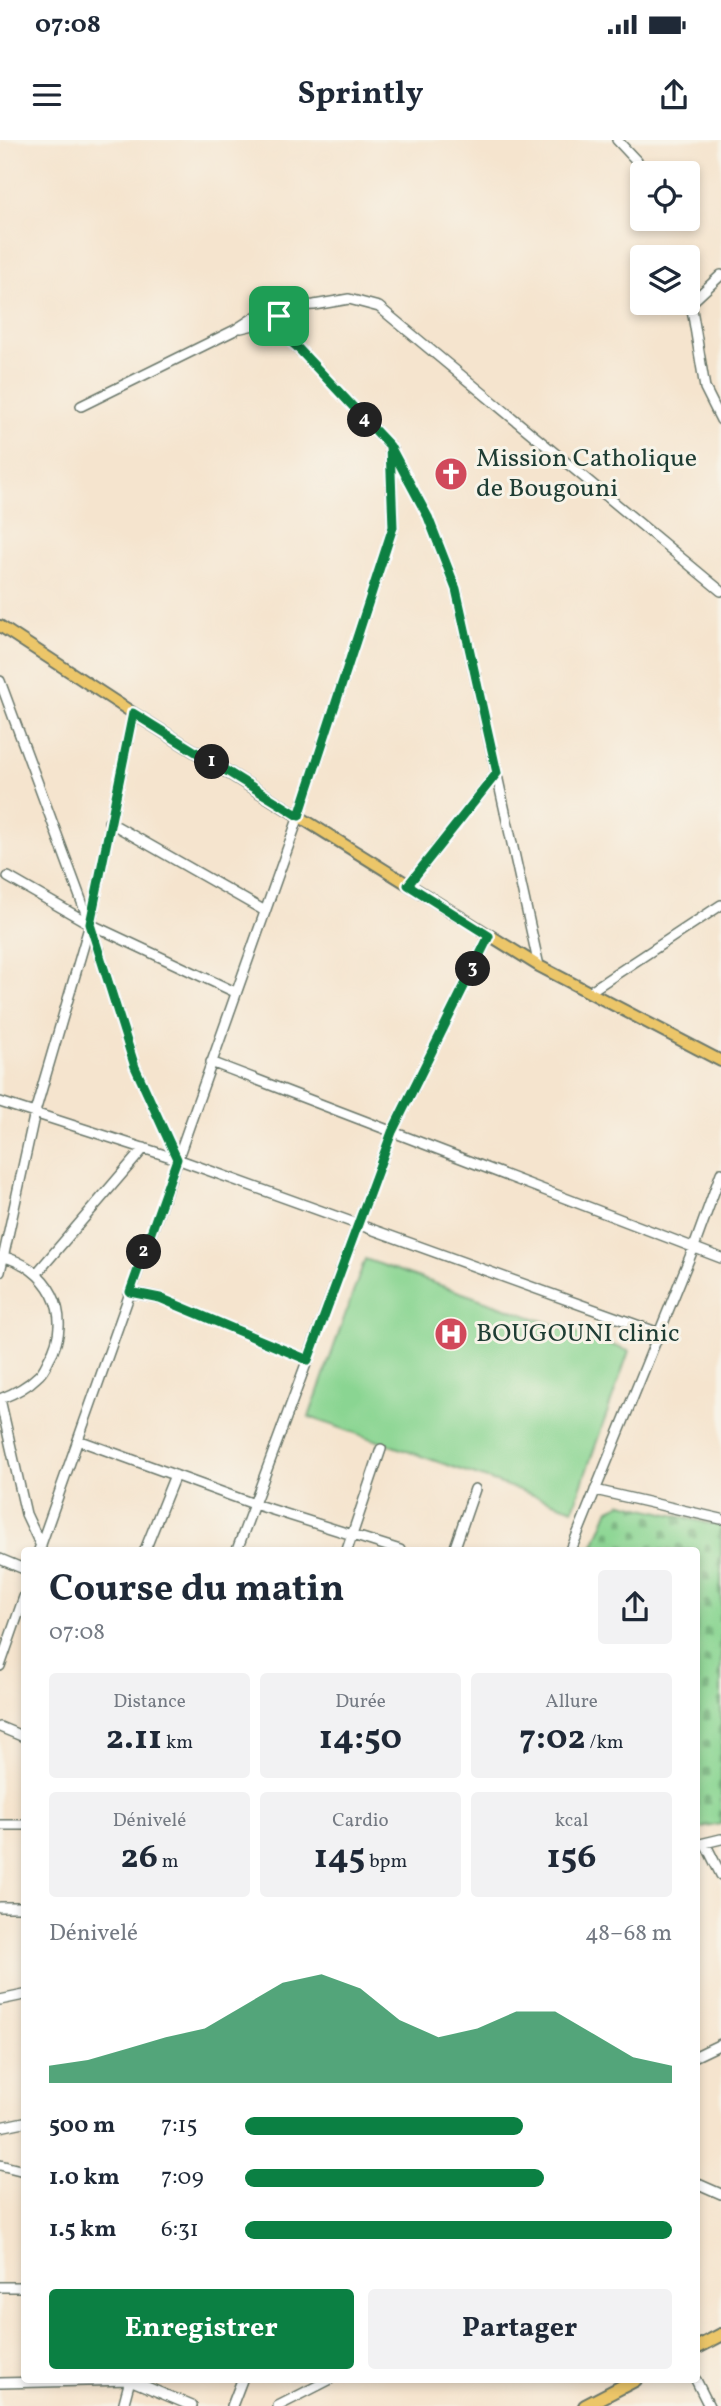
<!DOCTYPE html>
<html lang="fr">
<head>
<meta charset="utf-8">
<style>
  body { margin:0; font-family:Vollkorn,serif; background:#f2f2f3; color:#1f2937; height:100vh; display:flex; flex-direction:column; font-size:26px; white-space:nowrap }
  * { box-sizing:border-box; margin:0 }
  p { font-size:23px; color:#747a83 }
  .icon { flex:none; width:38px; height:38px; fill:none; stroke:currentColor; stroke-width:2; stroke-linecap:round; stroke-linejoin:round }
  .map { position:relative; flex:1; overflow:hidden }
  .details { position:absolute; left:21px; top:1407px; width:679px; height:836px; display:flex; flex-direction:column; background:#fff; border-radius:7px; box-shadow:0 4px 10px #0003 }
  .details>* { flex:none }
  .tools { position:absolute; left:630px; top:21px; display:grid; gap:14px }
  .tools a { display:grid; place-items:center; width:70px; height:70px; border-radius:7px; background:#fff; box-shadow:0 4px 10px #0003; font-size:35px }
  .pin { position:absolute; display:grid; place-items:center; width:60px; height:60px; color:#fff; margin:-30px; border-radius:14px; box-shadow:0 4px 10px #0006 }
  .km { position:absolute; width:35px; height:35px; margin:-18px; border-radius:50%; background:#222; color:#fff; font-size:19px; line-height:35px; text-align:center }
  .round { display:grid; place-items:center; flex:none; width:74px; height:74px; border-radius:7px; background:#f2f2f3 }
  .summary { display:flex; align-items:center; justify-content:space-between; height:119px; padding:0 28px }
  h1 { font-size:38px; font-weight:700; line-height:52px }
  .metrics { display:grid; grid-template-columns:repeat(3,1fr); gap:10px; height:119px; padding:7px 28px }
  .metrics div { display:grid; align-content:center; border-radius:7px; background:#f2f2f3; text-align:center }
  .metrics b { font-size:35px; font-weight:700 }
  .metrics small { font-size:19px; font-weight:400 }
  .metrics p { font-size:19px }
  .chart { height:196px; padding:14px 28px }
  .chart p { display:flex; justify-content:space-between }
  .chart svg { width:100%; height:126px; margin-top:7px; fill:#0b8043; opacity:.7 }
  .primary-button { display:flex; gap:14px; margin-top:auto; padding:14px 28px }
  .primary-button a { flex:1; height:80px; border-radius:7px; background:#0b8043; color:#fff; font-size:28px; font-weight:700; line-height:80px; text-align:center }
  .primary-button a+a { background:#f2f2f3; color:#1f2937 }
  ul { padding:0 28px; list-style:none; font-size:23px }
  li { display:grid; grid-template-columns:112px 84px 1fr; align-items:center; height:52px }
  li i { height:18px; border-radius:9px; background:#0b8043 }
  .status { display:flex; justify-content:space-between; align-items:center; height:49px; padding:0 35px; background:#fff; direction:ltr }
  .status svg { height:19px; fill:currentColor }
  header { display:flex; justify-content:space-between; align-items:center; height:91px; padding:0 28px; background:#fff; font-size:32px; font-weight:700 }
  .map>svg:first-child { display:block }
  .green { fill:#8ad592; stroke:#548963; stroke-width:2 }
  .cemetery { fill:url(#cemetery-stones); stroke:#548963; stroke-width:2 }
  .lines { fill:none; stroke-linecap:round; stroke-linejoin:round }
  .minor-casing { stroke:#6a776a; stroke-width:12 }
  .major-casing { stroke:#6a776a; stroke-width:14 }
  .highway-casing { stroke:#6a776a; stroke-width:16 }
  .minor { stroke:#fff; stroke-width:9 }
  .major { stroke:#ecc669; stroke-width:10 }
  .highway { stroke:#ecc669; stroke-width:12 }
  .route-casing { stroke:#fff; stroke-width:14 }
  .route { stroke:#0b8043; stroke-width:9 }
  .labels { text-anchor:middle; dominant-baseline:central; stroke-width:6; stroke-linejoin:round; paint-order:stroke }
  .poi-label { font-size:26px; fill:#1f3d34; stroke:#f7f3e8; text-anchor:start }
</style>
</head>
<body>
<div class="status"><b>07:08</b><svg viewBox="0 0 49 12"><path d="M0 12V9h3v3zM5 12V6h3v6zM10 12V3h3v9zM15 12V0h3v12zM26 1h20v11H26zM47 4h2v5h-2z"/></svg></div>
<header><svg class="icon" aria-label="menu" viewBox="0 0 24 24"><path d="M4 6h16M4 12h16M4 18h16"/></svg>Sprintly<svg class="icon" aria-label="share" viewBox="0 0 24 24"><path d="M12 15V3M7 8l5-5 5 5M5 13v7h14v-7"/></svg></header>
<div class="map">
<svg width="721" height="2266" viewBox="0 0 721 2266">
  <defs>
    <pattern id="cemetery-stones" width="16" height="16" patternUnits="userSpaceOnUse" patternTransform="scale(1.75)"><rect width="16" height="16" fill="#8ad592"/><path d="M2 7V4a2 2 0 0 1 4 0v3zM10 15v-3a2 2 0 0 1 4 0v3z" fill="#70ae78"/></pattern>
  </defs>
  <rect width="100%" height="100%" fill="#f7f3e8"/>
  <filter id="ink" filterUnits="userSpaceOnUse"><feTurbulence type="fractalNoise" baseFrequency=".0143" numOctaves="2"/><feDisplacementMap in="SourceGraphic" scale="14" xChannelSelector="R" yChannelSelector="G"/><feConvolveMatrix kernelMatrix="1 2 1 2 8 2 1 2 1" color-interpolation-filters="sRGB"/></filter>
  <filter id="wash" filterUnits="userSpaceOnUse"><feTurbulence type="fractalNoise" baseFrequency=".00686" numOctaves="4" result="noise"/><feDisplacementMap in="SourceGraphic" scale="28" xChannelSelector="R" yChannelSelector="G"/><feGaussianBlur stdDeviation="1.57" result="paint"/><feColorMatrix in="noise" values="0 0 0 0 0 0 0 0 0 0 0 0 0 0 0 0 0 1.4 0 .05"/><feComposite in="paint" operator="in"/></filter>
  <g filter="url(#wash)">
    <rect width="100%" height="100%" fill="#f5e4ce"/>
    <!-- green -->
    <path class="green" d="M365 1119 629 1211 573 1369 309 1277Z"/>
    <!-- cemetery -->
    <path class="cemetery" d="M622 1363 721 1386V1684L697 1689 696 1410H592L609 1369Z"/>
  </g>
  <g filter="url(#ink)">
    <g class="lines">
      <defs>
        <path id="minor" d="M617 0 648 33
          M721 135 691 163 705 248 721 280
          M272 167 314 165 349 159 379 167 721 451
          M270 184 296 206 390 306 428 377 456 449 539 826
          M241 188 267 182
          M293 201 279 176 302 169
          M81 266 235 190 264 171
          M0 541 90 784 135 927 177 1019
          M109 682 265 771
          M8 737 90 784 235 852
          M408 745 497 633
          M589 852 721 765
          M211 922 721 1118
          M0 962 177 1019 659 1193
          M0 1132 35 972 90 784 133 573
          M37 1133 144 1008
          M130 1152 160 1158 308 1220
          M0 1259C13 1254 27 1247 37 1237 43 1233 46 1225 49 1219 75 1175 48 1126 0 1116
          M0 1259 26 1374 41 1406
          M78 1300 254 1364 400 1410
          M595 1350 721 1379
          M39 1410 299 676 393 387 390 306
          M145 1410 175 1335
          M237 1410 392 992 489 796
          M347 1410 381 1309
          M454 1410 475 1349
          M571 1410 694 1107 721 1033
          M0 1419 24 1429
          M0 1526 24 1457
          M0 1587 24 1597
          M0 1685H24
          M705 1703 721 1735
          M696 1705 721 1699
          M0 1767H24
          M0 1860 24 1855
          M696 1916 721 1904
          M0 1987 24 1982
          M0 2025 24 2031
          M696 2043 721 2054
          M0 2147H24
          M696 2240 709 2266
          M0 2243 130 2240 192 2266
          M123 2266 130 2240
          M232 2266 242 2240
          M278 2266 329 2240"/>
        <path id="major" d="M0 486 133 573 539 826 721 921"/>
        <path id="highway" d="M696 2208 721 2195
          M585 2266 635 2240"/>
      </defs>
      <!-- minor casing -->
      <use href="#minor" class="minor-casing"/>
      <!-- major casing -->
      <use href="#major" class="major-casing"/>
      <!-- highway casing -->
      <use href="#highway" class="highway-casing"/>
      <!-- minor -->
      <use href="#minor" class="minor"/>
      <!-- major -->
      <use href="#major" class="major"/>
      <!-- highway -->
      <use href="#highway" class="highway"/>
    </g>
  </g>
  <g class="lines" filter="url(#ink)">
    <defs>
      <path id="route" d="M279 176 296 206 390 306 393 387 299 676 133 573 90 784 135 927 177 1019 130 1152 160 1158 308 1220 392 992 489 796 408 745 497 633 456 449 428 377 390 306 296 206 270 184 276 182 279 176"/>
    </defs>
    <!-- route casing -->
    <use href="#route" class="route-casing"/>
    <!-- route -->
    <use href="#route" class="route"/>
  </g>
  <!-- icons -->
  <defs>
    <symbol id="church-disc" viewBox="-11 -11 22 22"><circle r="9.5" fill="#d1495b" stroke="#f7f3e8"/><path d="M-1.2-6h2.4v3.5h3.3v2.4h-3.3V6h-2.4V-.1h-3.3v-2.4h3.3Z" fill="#fff"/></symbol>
    <symbol id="hospital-disc" viewBox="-11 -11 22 22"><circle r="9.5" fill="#d1495b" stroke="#f7f3e8"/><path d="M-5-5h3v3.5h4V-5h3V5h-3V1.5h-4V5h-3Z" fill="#fff"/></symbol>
  </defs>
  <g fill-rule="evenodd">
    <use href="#church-disc" x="432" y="315" width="38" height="38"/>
    <use href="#hospital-disc" x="432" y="1175" width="38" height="38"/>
  </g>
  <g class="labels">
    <!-- poi labels -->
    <g class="poi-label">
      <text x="476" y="319">Mission Catholique<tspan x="476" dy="30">de Bougouni</tspan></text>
      <text x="476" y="1194">BOUGOUNI clinic</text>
    </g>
  </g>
</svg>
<div class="tools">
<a><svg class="icon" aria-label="locate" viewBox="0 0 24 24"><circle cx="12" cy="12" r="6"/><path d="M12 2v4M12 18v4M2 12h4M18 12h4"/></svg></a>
<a><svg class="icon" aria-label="layers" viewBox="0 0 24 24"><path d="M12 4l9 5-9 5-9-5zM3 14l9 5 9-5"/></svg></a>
</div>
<div class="pin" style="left:279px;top:176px;background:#1e9e55"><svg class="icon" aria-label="arrive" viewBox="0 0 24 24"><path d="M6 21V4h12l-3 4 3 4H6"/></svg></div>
<b class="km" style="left:212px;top:622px">1</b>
<b class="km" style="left:144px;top:1112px">2</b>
<b class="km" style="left:473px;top:829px">3</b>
<b class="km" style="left:365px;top:280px">4</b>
<section class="details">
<div class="summary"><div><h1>Course du matin</h1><p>07:08</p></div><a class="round"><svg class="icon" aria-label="share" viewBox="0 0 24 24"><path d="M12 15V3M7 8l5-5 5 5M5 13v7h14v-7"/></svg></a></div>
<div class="metrics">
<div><p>Distance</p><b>2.11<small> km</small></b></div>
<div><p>Durée</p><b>14:50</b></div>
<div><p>Allure</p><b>7:02<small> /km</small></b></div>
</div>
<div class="metrics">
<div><p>Dénivelé</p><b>26<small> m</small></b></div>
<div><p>Cardio</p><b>145<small> bpm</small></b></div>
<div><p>kcal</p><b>156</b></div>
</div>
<div class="chart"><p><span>Dénivelé</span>48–68 m</p>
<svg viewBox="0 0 160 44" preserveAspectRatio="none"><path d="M0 44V38L10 36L20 32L30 28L40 25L50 17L60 9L70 6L80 11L90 22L100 28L110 25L120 19L130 19L140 27L150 35L160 38V44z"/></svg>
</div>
<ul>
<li><b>500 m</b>7:15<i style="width:65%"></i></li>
<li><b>1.0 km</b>7:09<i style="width:70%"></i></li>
<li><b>1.5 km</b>6:31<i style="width:100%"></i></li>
</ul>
<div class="primary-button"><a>Enregistrer</a><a>Partager</a></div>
</section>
</div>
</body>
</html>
